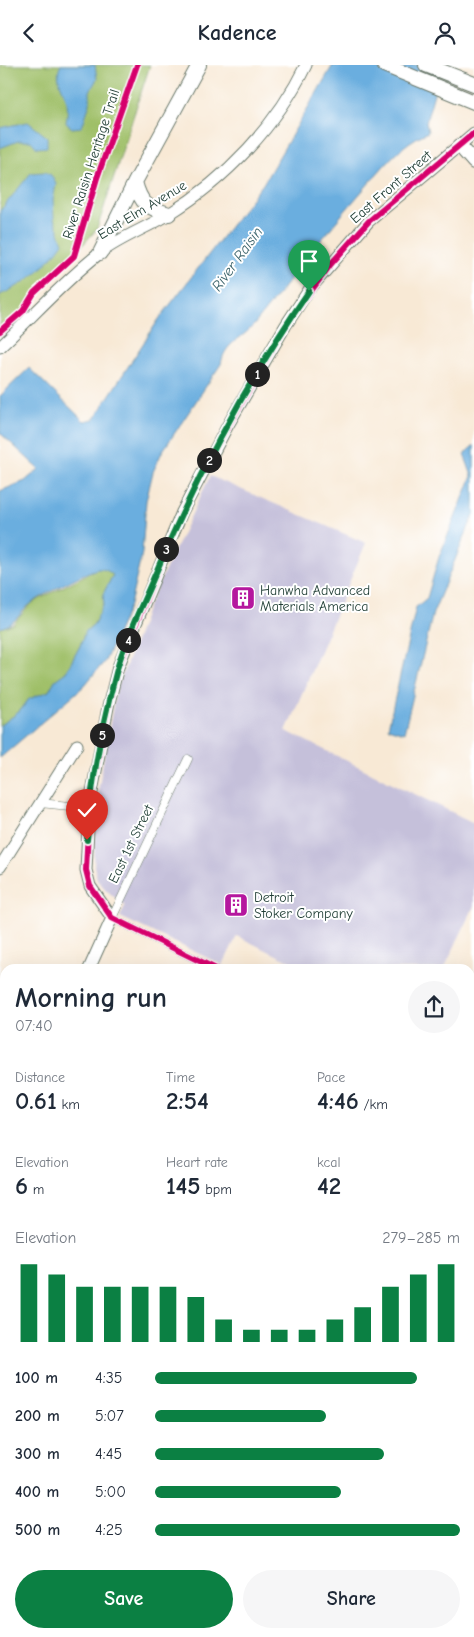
<!DOCTYPE html>
<html lang="en">
<head>
<meta charset="utf-8">
<style>
  body { margin:0; font-family:"Comic Neue",sans-serif; background:#f6f6f7; color:#1f2937; height:100vh; display:flex; flex-direction:column; font-size:19px; white-space:nowrap }
  * { box-sizing:border-box; margin:0 }
  p { font-size:16px; color:#747a83 }
  .icon { flex:none; width:28px; height:28px; fill:none; stroke:currentColor; stroke-width:2; stroke-linecap:round; stroke-linejoin:round }
  .map { position:relative; flex:1; overflow:hidden }
  .details { position:absolute; left:0px; top:899px; width:475px; height:674px; display:flex; flex-direction:column; background:#fff; border-radius:15px 15px 0 0; box-shadow:0 5px 20px #0002 }
  .details>* { flex:none }
  .pin { position:absolute; display:grid; place-items:center; width:42px; height:42px; color:#fff; margin:-51px -21px; border-radius:50% 50% 50% 0; rotate:-45deg; box-shadow:0 0 5px #0007 }
  .pin .icon { rotate:45deg }
  .km { position:absolute; width:25px; height:25px; margin:-12px; border-radius:50%; background:#222; color:#fff; font-size:14px; line-height:25px; text-align:center }
  .round { display:grid; place-items:center; flex:none; width:52px; height:52px; border-radius:26px; background:#f6f6f7 }
  .overview { display:flex; align-items:center; justify-content:space-between; height:85px; padding:0 15px }
  h1 { font-size:28px; font-weight:700; line-height:38px }
  .stats { display:grid; grid-template-columns:repeat(3,1fr); gap:8px; height:85px; padding:5px 15px }
  .stats div { display:grid; align-content:center }
  .stats b { font-size:25px; font-weight:700 }
  .stats small { font-size:14px; font-weight:400 }
  .stats p { font-size:14px }
  .chart { height:140px; padding:10px 15px }
  .chart p { display:flex; justify-content:space-between }
  .chart svg { width:100%; height:90px; margin-top:5px; stroke:#0b8043; stroke-width:6 }
  .primary-button { display:flex; gap:10px; margin-top:auto; padding:10px 15px }
  .primary-button a { flex:1; height:58px; border-radius:30px; background:#0b8043; color:#fff; font-size:20px; font-weight:700; line-height:58px; text-align:center }
  .primary-button a+a { background:#f6f6f7; color:#1f2937 }
  ul { padding:0 15px; list-style:none; font-size:16px }
  li { display:grid; grid-template-columns:80px 60px 1fr; align-items:center; height:38px }
  li i { height:12px; border-radius:6px; background:#0b8043 }
  header { display:flex; justify-content:space-between; align-items:center; height:65px; padding:0 15px; background:#fff; font-size:22px; font-weight:700 }
  .map>svg:first-child { display:block }
  .industrial { fill:#c5c0da }
  .green { fill:#9fbf67; stroke:#5f7e4e }
  .water { fill:#6aaedf; stroke:#44768a }
  .lines { fill:none; stroke-linecap:round; stroke-linejoin:round }
  .street-casing { stroke:#6b796c; stroke-width:9 }
  .secondary-casing { stroke:#6b796c; stroke-width:13 }
  .highway-casing { stroke:#6b796c; stroke-width:16 }
  .street { stroke:#fff; stroke-width:8 }
  .secondary { stroke:#fff; stroke-width:11 }
  .highway { stroke:#fff; stroke-width:14 }
  .rail { stroke:#1f3d34; stroke-width:2 }
  .cycleway-casing { stroke:#fff; stroke-width:9 }
  .cycleway { stroke:#d6006c; stroke-width:6 }
  .route-casing { stroke:#fff; stroke-width:10 }
  .route { stroke:#0b8043; stroke-width:6 }
  .labels { text-anchor:middle; dominant-baseline:central; stroke-width:4; stroke-linejoin:round; paint-order:stroke }
  .street-label { font-size:14px; fill:#1f3d34; stroke:#fff }
  .poi-label { font-size:14px; fill:#1f3d34; stroke:#fff; text-anchor:start }
  .water-label { font-size:15px; font-style:italic; fill:#365f67; stroke:#fff }
</style>
</head>
<body>
<header><svg class="icon" aria-label="back" viewBox="0 0 24 24"><path d="M15 5l-7 7 7 7"/></svg>Kadence<svg class="icon" aria-label="person" viewBox="0 0 24 24"><circle cx="12" cy="8" r="4"/><path d="M4 21q1-7 8-7t8 7"/></svg></header>
<div class="map">
<svg width="474" height="1572" viewBox="0 0 474 1572">
  <rect width="100%" height="100%" fill="#fff"/>
  <filter id="ink" filterUnits="userSpaceOnUse"><feTurbulence type="fractalNoise" baseFrequency=".02" numOctaves="2"/><feDisplacementMap in="SourceGraphic" scale="10" xChannelSelector="R" yChannelSelector="G"/><feConvolveMatrix kernelMatrix="1 2 1 2 8 2 1 2 1" color-interpolation-filters="sRGB"/></filter>
  <filter id="wash" filterUnits="userSpaceOnUse"><feTurbulence type="fractalNoise" baseFrequency=".0096" numOctaves="4" result="noise"/><feDisplacementMap in="SourceGraphic" scale="20" xChannelSelector="R" yChannelSelector="G"/><feGaussianBlur stdDeviation="1.12" result="paint"/><feColorMatrix in="noise" values="0 0 0 0 0 0 0 0 0 0 0 0 0 0 0 0 0 1.4 0 .05"/><feComposite in="paint" operator="in"/></filter>
  <g filter="url(#wash)">
    <rect width="100%" height="100%" fill="#f8e9d5"/>
    <!-- industrial -->
    <path class="industrial" d="M210 411 366 478 286 666 474 758V841L444 904H306L237 871 223 900 120 852 125 841 106 825 97 814 94 801 98 726 115 630 149 539Z"/>
    <!-- green -->
    <path class="green" d="M0 0H150L97 164 0 272Z
      M97 504H106L113 510 103 529 104 539 94 559 85 567 80 581 66 607 55 616 49 626 29 634 20 646 0 661V563L13 559 32 538Z
      M0 1518 5 1520 6 1568 4 1572H0Z"/>
    <!-- water -->
    <path class="water" d="M61 0H95L97 14 90 26V38L82 62 72 63 66 58C67 51 68 44 67 37 65 25 53 13 61 0Z
      M333 0H442L426 57 428 67C400 79 383 102 364 124 325 168 291 214 254 260 241 275 225 277 221 299L162 387 153 407 146 436 142 488 130 540 105 596 84 621 0 693V661L20 646 29 634 49 626 55 615 66 607 80 581 85 567 94 559 104 539 103 529 113 510C108 506 106 504 99 504 89 504 44 530 33 537 19 547 18 558 0 563V426L25 416 39 404 0 368V331L29 303 84 356 94 354 159 254 263 119Z
      M28 57 47 72V82L37 83 31 76H18L0 83V63Z
      M45 107 51 110 56 119 53 135 54 154 63 178C47 201 26 219 0 230V146L31 108Z
      M474 380V449L433 548 404 668 388 663 416 542 427 533 439 492 472 411 464 389Z"/>
  </g>
  <g filter="url(#ink)">
    <g class="lines">
      <defs>
        <path id="street" d="M188 694 112 853 216 904
          M40 738 89 743
          M470 984 474 976
          M470 1023 474 1026
          M470 1119 474 1111
          M470 1151 474 1153
          M0 1182 5 1185
          M470 1266 474 1268
          M0 1308 5 1311
          M0 1342 5 1332
          M0 1442 5 1444
          M470 1530 474 1532
          M264 1568 273 1572
          M14 1572 16 1568
          M135 1572 137 1568
          M379 1572 381 1568"/>
        <path id="secondary" d="M0 282C33 251 64 216 100 188 121 172 147 163 169 149 226 114 277 60 306 0
          M0 802 77 680
          M89 904 112 853 90 821 86 805 89 743 108 642 118 602 182 447 228 360 286 260 309 225 369 156 474 68
          M0 1090 5 1080"/>
        <path id="highway" d="M384 0 474 37
          M426 0 474 19
          M460 81 474 97
          M135 117C141 140 147 142 169 149
          M100 188 135 117 199 0"/>
      </defs>
      <!-- street casing -->
      <use href="#street" class="street-casing"/>
      <!-- secondary casing -->
      <use href="#secondary" class="secondary-casing"/>
      <!-- highway casing -->
      <use href="#highway" class="highway-casing"/>
      <!-- street -->
      <use href="#street" class="street"/>
      <!-- secondary -->
      <use href="#secondary" class="secondary"/>
      <!-- highway -->
      <use href="#highway" class="highway"/>
      <!-- rail -->
      <path class="rail" d="M0 1078 5 1080
        M0 1161 5 1164
        M470 1287 474 1289
        M470 1388 474 1390
        M0 1435 5 1437
        M275 1568 285 1572"/>
      <defs>
        <path id="cycleway" d="M0 266 23 246 34 228 74 191 97 113 137 0
          M216 904 112 853 90 821 86 805 89 743 108 642 118 602 182 447 212 389 286 260 330 200 369 156 474 68"/>
      </defs>
      <!-- cycleway casing -->
      <use href="#cycleway" class="cycleway-casing"/>
      <!-- cycleway -->
      <use href="#cycleway" class="cycleway"/>
    </g>
  </g>
  <g class="lines" filter="url(#ink)">
    <defs>
      <path id="route" d="M87 775C91 718 102 659 117 604 126 572 141 542 154 512 196 412 248 315 309 226"/>
    </defs>
    <!-- route casing -->
    <use href="#route" class="route-casing"/>
    <!-- route -->
    <use href="#route" class="route"/>
  </g>
  <!-- icons -->
  <defs>
    <symbol id="building-square" viewBox="-11 -11 22 22"><rect x="-9" y="-9" width="18" height="18" rx="4" fill="#b5179e" stroke="#fff"/><path d="M-4-6H4V6H1V3H-1V6H-4ZM-2.5-4.3h1.7v1.8h-1.7ZM.8-4.3h1.7v1.8H.8ZM-2.5-1h1.7V.8h-1.7ZM.8-1h1.7V.8H.8Z" fill="#fff"/></symbol>
  </defs>
  <g fill-rule="evenodd">
    <use href="#building-square" x="229" y="519" width="28" height="28"/>
    <use href="#building-square" x="222" y="826" width="28" height="28"/>
  </g>
  <g class="labels">
    <!-- street labels -->
    <g class="street-label">
      <text transform="translate(91 99) rotate(-72)">River Raisin Heritage Trail</text>
      <text transform="translate(391 122) rotate(-41)">East Front Street</text>
      <text transform="translate(142 145) rotate(-31)">East Elm Avenue</text>
      <text transform="translate(131 779) rotate(-64)">East 1st Street</text>
    </g>
    <!-- poi labels -->
    <g class="poi-label">
      <text x="260" y="525">Hanwha Advanced<tspan x="260" dy="16">Materials America</tspan></text>
      <text x="254" y="832">Detroit<tspan x="254" dy="16">Stoker Company</tspan></text>
    </g>
    <!-- water labels -->
    <g class="water-label">
      <text transform="translate(237 194) rotate(-54)">River Raisin</text>
    </g>
  </g>
</svg>
<div class="pin" style="left:309px;top:226px;background:#1e9e55"><svg class="icon" aria-label="arrive" viewBox="0 0 24 24"><path d="M6 21V4h12l-3 4 3 4H6"/></svg></div>
<div class="pin" style="left:87px;top:775px;background:#d93025"><svg class="icon" aria-label="check" viewBox="0 0 24 24"><path d="M5 12l5 5 9-10"/></svg></div>
<b class="km" style="left:257px;top:309px">1</b>
<b class="km" style="left:209px;top:395px">2</b>
<b class="km" style="left:166px;top:484px">3</b>
<b class="km" style="left:128px;top:575px">4</b>
<b class="km" style="left:102px;top:670px">5</b>
<section class="details">
<div class="overview"><div><h1>Morning run</h1><p>07:40</p></div><a class="round"><svg class="icon" aria-label="share" viewBox="0 0 24 24"><path d="M12 15V3M7 8l5-5 5 5M5 13v7h14v-7"/></svg></a></div>
<div class="stats">
<div><p>Distance</p><b>0.61<small> km</small></b></div>
<div><p>Time</p><b>2:54</b></div>
<div><p>Pace</p><b>4:46<small> /km</small></b></div>
</div>
<div class="stats">
<div><p>Elevation</p><b>6<small> m</small></b></div>
<div><p>Heart rate</p><b>145<small> bpm</small></b></div>
<div><p>kcal</p><b>42</b></div>
</div>
<div class="chart"><p><span>Elevation</span>279–285 m</p>
<svg viewBox="0 0 160 44" preserveAspectRatio="none"><path d="M5 44V6M15 44V11M25 44V17M35 44V17M45 44V17M55 44V17M65 44V22M75 44V33M85 44V38M95 44V38M105 44V38M115 44V33M125 44V27M135 44V17M145 44V11M155 44V6"/></svg>
</div>
<ul>
<li><b>100 m</b>4:35<i style="width:86%"></i></li>
<li><b>200 m</b>5:07<i style="width:56%"></i></li>
<li><b>300 m</b>4:45<i style="width:75%"></i></li>
<li><b>400 m</b>5:00<i style="width:61%"></i></li>
<li><b>500 m</b>4:25<i style="width:100%"></i></li>
</ul>
<div class="primary-button"><a>Save</a><a>Share</a></div>
</section>
</div>
</body>
</html>
